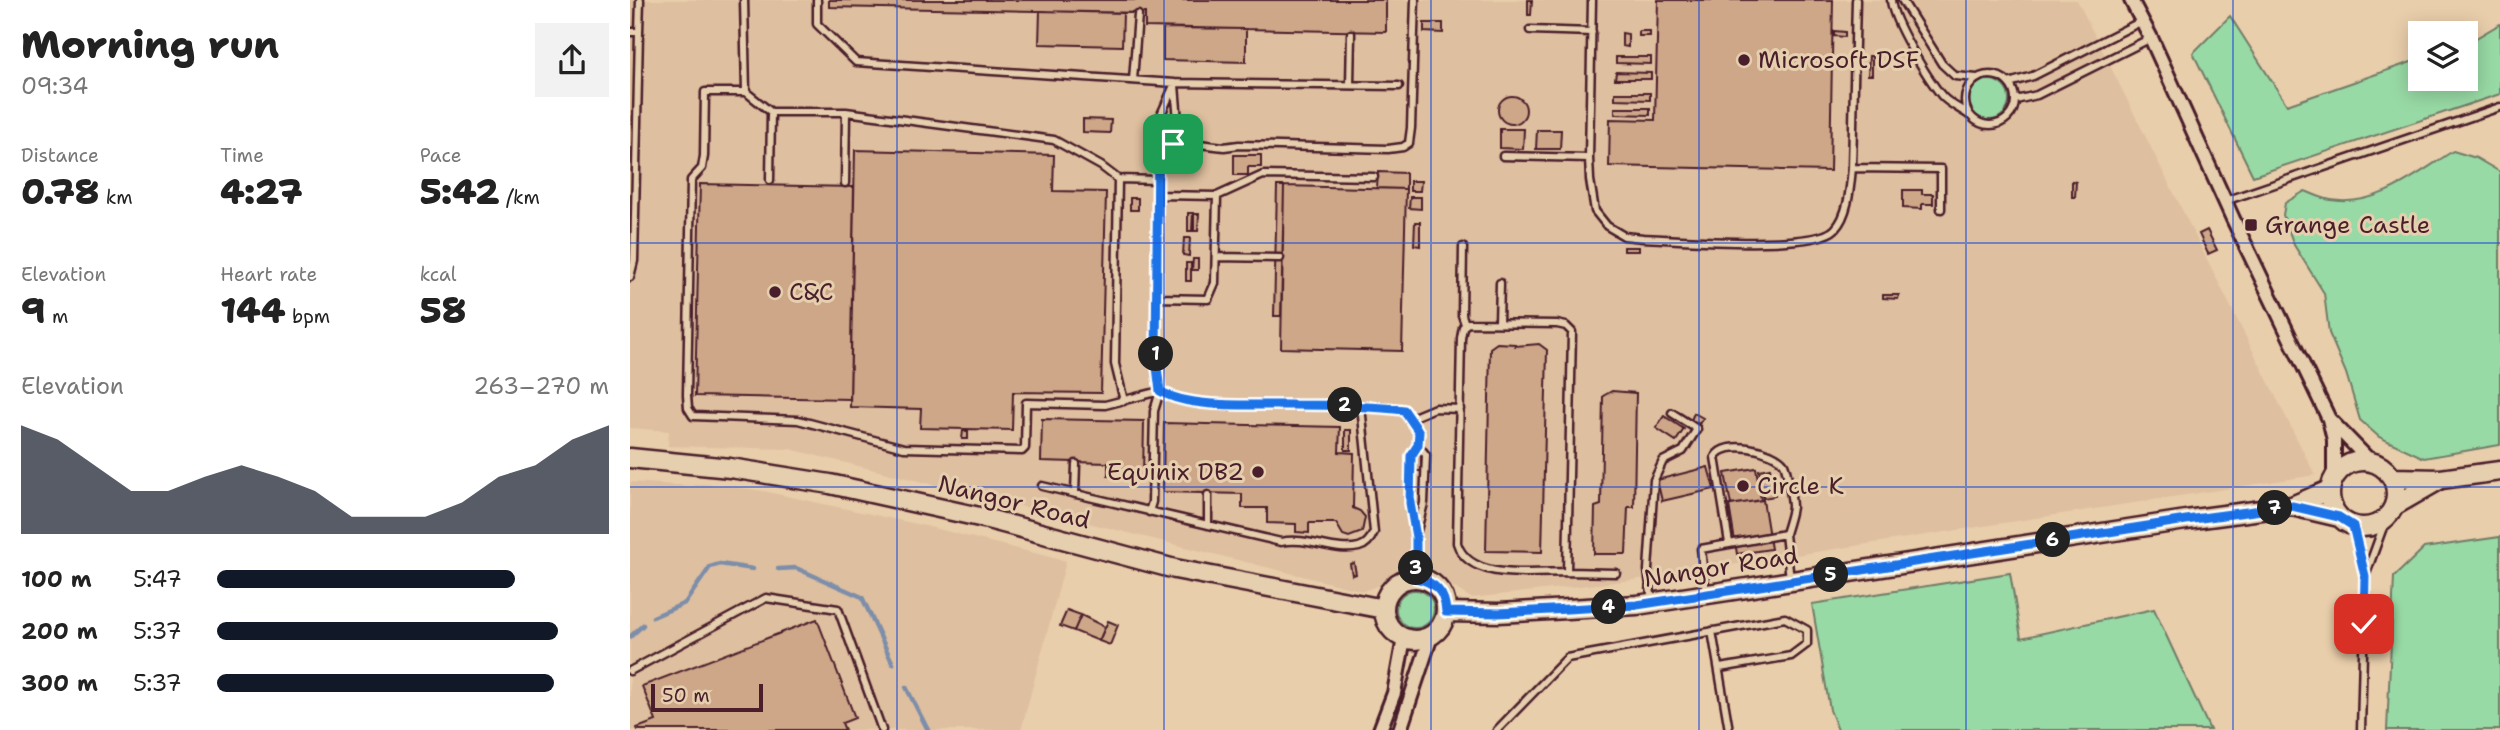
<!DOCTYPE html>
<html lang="en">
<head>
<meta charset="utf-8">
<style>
  body { margin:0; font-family:"Shantell Sans",sans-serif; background:#f2f2f2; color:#222; height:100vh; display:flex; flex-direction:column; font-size:26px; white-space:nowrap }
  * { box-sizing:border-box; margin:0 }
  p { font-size:23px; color:#767676 }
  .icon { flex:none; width:38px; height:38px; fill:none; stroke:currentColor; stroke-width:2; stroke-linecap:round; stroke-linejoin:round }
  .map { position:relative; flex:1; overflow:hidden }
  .panel { display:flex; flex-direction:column; background:#fff; width:630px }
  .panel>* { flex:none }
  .tools { position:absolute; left:1778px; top:21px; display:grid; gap:14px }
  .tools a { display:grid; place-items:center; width:70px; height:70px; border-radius:0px; background:#fff; box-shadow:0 4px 18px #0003; font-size:35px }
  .scale { position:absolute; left:21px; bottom:18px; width:112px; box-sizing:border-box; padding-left:7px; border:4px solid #4a1f2b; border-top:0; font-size:19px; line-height:24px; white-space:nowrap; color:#4a1f2b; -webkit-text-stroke:5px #e5cfae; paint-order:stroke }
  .pin { position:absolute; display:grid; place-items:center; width:60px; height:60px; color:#fff; margin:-30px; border-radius:14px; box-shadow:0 4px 10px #0006 }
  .km { position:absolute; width:35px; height:35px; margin:-18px; border-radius:50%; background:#222; color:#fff; font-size:19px; line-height:35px; text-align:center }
  .round { display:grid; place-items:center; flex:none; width:74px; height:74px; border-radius:0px; background:#f2f2f2 }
  .headline { display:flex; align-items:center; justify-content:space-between; height:119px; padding:0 21px }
  h1 { font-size:38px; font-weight:800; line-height:52px }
  .stats { display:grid; grid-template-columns:repeat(3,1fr); gap:10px; height:119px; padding:7px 21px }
  .stats div { display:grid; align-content:center }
  .stats b { font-size:35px; font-weight:800 }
  .stats small { font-size:19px; font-weight:400 }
  .stats p { font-size:19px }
  .chart { height:196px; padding:14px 21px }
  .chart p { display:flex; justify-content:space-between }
  .chart svg { width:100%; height:126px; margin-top:7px; fill:#111827; opacity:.7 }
  ul { padding:0 21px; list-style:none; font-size:23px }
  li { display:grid; grid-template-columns:112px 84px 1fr; align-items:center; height:52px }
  li i { height:18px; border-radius:9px; background:#111827 }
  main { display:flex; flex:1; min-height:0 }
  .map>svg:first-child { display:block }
  .built { fill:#debf9f }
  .green { fill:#98daa5; stroke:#717c68; stroke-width:2 }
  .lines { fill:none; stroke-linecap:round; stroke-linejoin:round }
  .stream { stroke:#7d8eaa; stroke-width:4.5 }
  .building { fill:#cea789; stroke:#4a1f2b; stroke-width:2 }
  .service-casing { stroke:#4a1f2b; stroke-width:11 }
  .minor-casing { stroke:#4a1f2b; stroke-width:18 }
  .secondary-casing { stroke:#4a1f2b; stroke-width:23 }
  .service { stroke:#e5cfae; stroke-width:6 }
  .minor { stroke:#e5cfae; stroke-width:12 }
  .secondary { stroke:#e5cfae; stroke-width:18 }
  .route-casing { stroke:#fff; stroke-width:14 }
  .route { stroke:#1a73e8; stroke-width:9 }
  .grid { fill:none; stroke:#1d4ed8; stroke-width:2; stroke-opacity:0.55 }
  .poi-dot { fill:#4a1f2b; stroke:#e5cfae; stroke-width:2.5 }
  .labels { text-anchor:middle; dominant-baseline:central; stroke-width:6; stroke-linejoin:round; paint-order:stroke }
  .poi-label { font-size:24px; fill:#4a1f2b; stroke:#e5cfae; text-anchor:start }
  .street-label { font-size:24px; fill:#4a1f2b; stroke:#e5cfae }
</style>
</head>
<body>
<main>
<section class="panel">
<div class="headline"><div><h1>Morning run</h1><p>09:34</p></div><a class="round"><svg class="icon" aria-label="share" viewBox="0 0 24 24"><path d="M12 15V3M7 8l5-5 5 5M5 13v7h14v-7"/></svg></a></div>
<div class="stats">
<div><p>Distance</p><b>0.78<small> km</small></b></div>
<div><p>Time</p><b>4:27</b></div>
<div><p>Pace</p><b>5:42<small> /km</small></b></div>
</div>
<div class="stats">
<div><p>Elevation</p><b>9<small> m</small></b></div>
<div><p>Heart rate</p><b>144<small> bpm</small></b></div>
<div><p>kcal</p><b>58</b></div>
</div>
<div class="chart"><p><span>Elevation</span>263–270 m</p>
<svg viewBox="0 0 160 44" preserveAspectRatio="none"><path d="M0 44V6L10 11L20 20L30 29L40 29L50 24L60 20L70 24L80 29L90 38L100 38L110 38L120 33L130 24L140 20L150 11L160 6V44z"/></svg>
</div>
<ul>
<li><b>100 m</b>5:47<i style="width:76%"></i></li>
<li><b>200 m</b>5:37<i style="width:87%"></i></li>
<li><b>300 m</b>5:37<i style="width:86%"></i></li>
</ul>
</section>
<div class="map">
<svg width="1870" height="730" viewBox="0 0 1870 730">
  <rect width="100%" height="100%" fill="#e9ceab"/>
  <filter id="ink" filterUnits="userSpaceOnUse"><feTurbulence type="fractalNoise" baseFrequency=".0143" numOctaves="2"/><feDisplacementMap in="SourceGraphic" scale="14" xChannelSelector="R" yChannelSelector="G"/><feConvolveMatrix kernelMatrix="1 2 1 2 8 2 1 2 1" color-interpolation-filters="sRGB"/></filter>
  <g filter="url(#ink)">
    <!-- built -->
    <path class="built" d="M0 0H1447L1685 475 1003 580 841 598 810 579 796 567H774L763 573 755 583 733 591 160 449 38 446 39 431 0 428Z
      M0 482 61 486 70 484 91 485 133 491 291 525 436 561 391 730H0Z"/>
    <!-- green -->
    <path class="green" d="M1600 16 1657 105 1790 59V79H1836V44L1870 24V94L1623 176 1563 53Z
      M1339 100a20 20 0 1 1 40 0a20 20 0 1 1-40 0Z
      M1823 151 1846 158 1870 172V445L1794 458 1749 437 1730 420 1716 373 1699 333 1694 293 1664 245 1653 215 1655 203 1675 191C1683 194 1693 199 1701 200 1746 208 1788 173 1823 151Z
      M1870 537V730H1757L1764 577 1794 548Z
      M1380 573 1391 638 1524 609 1580 730H1208L1200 710 1182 604Z
      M766 609a19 19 0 1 1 38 0a19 19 0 1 1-38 0Z"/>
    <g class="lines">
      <!-- stream -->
      <path class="stream" d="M148 569 166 568 232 597 263 664
        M23 617 55 603 80 567 90 564 123 569
        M0 637 13 625
        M276 687 298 730"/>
    </g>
    <!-- building -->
    <path class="building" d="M199 0H756V32L515 27V13L199 7Z
      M898 0H902L901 15H898Z
      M1028 0H1203L1200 171 979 166 980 119 1025 120Z
      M410 11 493 13 492 46 409 44Z
      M794 23H813V33L794 32Z
      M533 28 616 29V62L533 60Z
      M1009 31H1020V36H1009Z
      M1204 31 1215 32V37L1204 36Z
      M992 33 998 34V47L992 46Z
      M1239 56H1242V75H1238Z
      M986 57H1021V64L986 63Z
      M986 72 1021 73V79H985Z
      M985 93H1020V100L985 99Z
      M868 110a14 14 0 1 1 28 0a14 14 0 1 1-28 0Z
      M985 108H1020V115L985 114Z
      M535 117 541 118 537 131 532 129Z
      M453 119 481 120 480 133 453 132Z
      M870 129H894L893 149 870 148Z
      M907 130H931L930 149H906Z
      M225 150 424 155 423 191 476 192 471 393 383 392 382 430 290 428 291 409 220 407Z
      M604 155H631V167H618V175H604Z
      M748 172 776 173V189L747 188Z
      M780 181H791L790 191H780Z
      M1442 181 1446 182 1445 197H1442Z
      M70 184 224 187 220 399 65 396Z
      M647 186H654L651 316H644Z
      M654 186 776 189 772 351 651 348Z
      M1273 190H1292V194H1303V204H1292V209L1273 208Z
      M780 197H791V209L779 208Z
      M500 198H508V210H500Z
      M558 213H563L562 231H558Z
      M564 214H569L568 231H564Z
      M785 222H790V246L784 245Z
      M1577 230 1587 250 1578 254 1569 234Z
      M554 238H560L559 256 553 255Z
      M994 247H1009V251H994Z
      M563 259H568V270H562Z
      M556 263H561V281H556Z
      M1253 295H1269L1268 299 1253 298Z
      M867 343 885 344V346L909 344 917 350 912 552 856 551 860 348Z
      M982 391 1006 393 1004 507H998L996 554H964L965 507 971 505 973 396Z
      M1064 413 1073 418 1069 424 1061 420Z
      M1034 416 1054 429 1046 441 1026 428Z
      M412 419 514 421 513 477 478 476V463L411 461Z
      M534 423 710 427 709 452 724 453 723 508 730 511 735 517 732 532 719 537 713 535 706 523H679V533L666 532V524L637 523V508H612V494L533 492Z
      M715 430H721V450H715Z
      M333 431H338V439H332Z
      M784 455H791V471H784Z
      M1078 467 1084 489 1032 501 1027 480Z
      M1126 468 1131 500 1101 505 1095 473Z
      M1140 468 1145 496 1133 498 1129 470Z
      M1133 500 1141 549 1107 554 1099 505Z
      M724 563 726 574 722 575 720 564Z
      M437 610 451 615 444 631 430 626Z
      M451 615 475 627 469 641 444 631Z
      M187 619 225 718 212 723 215 730H8L7 728 26 721 12 686Z
      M478 621 488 625 480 645 469 641Z"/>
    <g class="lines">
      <defs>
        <path id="service" d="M114 0 116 92 141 112H216L424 140 471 166 488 179 485 364 494 401
          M187 0V24L226 62 545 83 769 86
          M962 0 959 158 960 180 965 211 977 226 994 236 1013 238C1047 239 1184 251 1205 229 1219 214 1220 187 1222 168L1226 0
          M1261 0C1262 20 1298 79 1312 96 1319 104 1331 109 1339 115
          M1272 0 1312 64 1325 76 1347 78
          M900 30 962 32
          M0 32H9L10 0
          M1335 100a25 25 0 1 1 50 0a25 25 0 1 1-50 0Z
          M503 80 508 15
          M545 83 529 119 526 359 530 391C562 411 622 404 659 405 697 405 735 406 773 410L789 431 788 445 781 456 780 503 786 537V578
          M1379 83 1403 76 1512 21
          M720 85 721 34
          M116 92H75L74 156 72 168 61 180 57 395 58 408 63 416 168 420 274 448 392 451 395 448 396 403 475 405 530 391
          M1386 100 1407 95 1521 38
          M528 144H569L594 147 609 145 758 149 773 147 779 143 781 128 785 0
          M543 144V131L548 121 545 85
          M873 156 959 158
          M1222 168 1311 169V209
          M488 179 528 180
          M140 180 141 112
          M215 183 216 112
          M587 196 633 175 744 177
          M1595 201 1870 107
          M833 247 832 315 835 324
          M586 257 650 258
          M0 277 4 261 9 32
          M526 298 578 299 585 283 587 196 528 195
          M869 323 870 283
          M781 418 805 408 830 409
          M412 486 651 542C677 536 705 553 729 547 737 545 741 539 744 532L731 406
          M445 494 446 464
          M519 512 522 502 524 411 530 391
          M578 525V495
          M1723 526 1735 576 1731 730
          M787 531 794 503 796 455 788 445
          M1099 543 1085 457C1095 438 1144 450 1154 464 1157 470 1162 500 1162 507 1161 516 1157 526 1155 534
          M937 572C904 572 839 582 827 543L831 338 833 327 838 323 927 324 936 326 942 332 937 572 986 573
          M1736 574 1756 519
          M1076 593 1071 549 1155 534 1160 579
          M1022 602 1018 570 1024 480 1033 461 1053 451 1067 429 1042 413
          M1082 631 1099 730
          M0 671 136 598 208 609 252 730
          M867 730 937 658 1155 618 1177 630V644L1161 656 1090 668"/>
        <path id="minor" d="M1501 0 1521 38 1603 219 1699 419 1704 440V477
          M1699 419 1740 461
          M750 730 764 693 774 638
          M770 730 801 636"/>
        <path id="secondary" d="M0 458 100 468 200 484 354 518 545 569 754 609
          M1700 494a33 33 0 1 1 66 0a33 33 0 1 1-66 0Z
          M1762 478 1811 479 1870 471
          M1662 506 1709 517
          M1764 506 1811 479
          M754 609a31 31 0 1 1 62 0a31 31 0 1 1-62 0Z
          M816 612 869 613 1007 605 1556 520 1662 506 1699 490"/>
      </defs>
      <!-- service casing -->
      <use href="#service" class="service-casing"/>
      <!-- minor casing -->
      <use href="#minor" class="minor-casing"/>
      <!-- secondary casing -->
      <use href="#secondary" class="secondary-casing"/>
      <!-- service -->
      <use href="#service" class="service"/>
      <!-- minor -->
      <use href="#minor" class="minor"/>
      <!-- secondary -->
      <use href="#secondary" class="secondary"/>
    </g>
  </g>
  <g class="lines" filter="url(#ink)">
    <defs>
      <path id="route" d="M543 144H528L526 359 530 391C561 410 628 404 665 405 701 405 737 406 774 410L789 432 788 445 781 456 780 503 786 537V578C805 582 815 592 816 612L869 613 1007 605 1556 520 1662 506 1709 517 1723 526 1735 576 1734 624"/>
    </defs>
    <!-- route casing -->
    <use href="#route" class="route-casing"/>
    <!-- route -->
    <use href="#route" class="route"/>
  </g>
  <!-- grid -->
  <path class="grid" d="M267 0V730M534 0V730M801 0V730M1069 0V730M1336 0V730M1603 0V730M0 243H1870M0 487H1870"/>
  <!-- markers -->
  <g class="poi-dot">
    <circle cx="1114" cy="60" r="7"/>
    <rect x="1614" y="218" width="14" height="14" rx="3.5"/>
    <circle cx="145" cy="292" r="7"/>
    <circle cx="628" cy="472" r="7"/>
    <circle cx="1113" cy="486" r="7"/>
  </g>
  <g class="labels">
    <!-- poi labels -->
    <g class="poi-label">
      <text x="1128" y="60">Microsoft DSF</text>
      <text x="1635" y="225">Grange Castle</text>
      <text x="159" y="292">C&amp;C</text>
      <text x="614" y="472" text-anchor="end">Equinix DB2</text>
      <text x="1127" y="486">Circle K</text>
    </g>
    <!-- street labels -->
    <g class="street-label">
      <text transform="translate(384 502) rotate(14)">Nangor Road</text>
      <text transform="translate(1091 567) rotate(-9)">Nangor Road</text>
    </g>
  </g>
</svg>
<div class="tools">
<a><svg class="icon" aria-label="layers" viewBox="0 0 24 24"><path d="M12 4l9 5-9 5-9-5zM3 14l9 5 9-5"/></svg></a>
</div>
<div class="scale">50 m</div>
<div class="pin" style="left:543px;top:144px;background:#1e9e55"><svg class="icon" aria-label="arrive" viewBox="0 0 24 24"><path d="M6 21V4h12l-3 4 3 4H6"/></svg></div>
<div class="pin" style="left:1734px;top:624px;background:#d93025"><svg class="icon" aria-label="check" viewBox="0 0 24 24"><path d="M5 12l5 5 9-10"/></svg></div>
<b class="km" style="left:526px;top:354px">1</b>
<b class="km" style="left:715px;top:405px">2</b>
<b class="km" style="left:786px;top:568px">3</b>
<b class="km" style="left:979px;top:607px">4</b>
<b class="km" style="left:1201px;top:575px">5</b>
<b class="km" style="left:1423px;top:540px">6</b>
<b class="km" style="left:1645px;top:508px">7</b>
</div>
</main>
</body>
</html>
